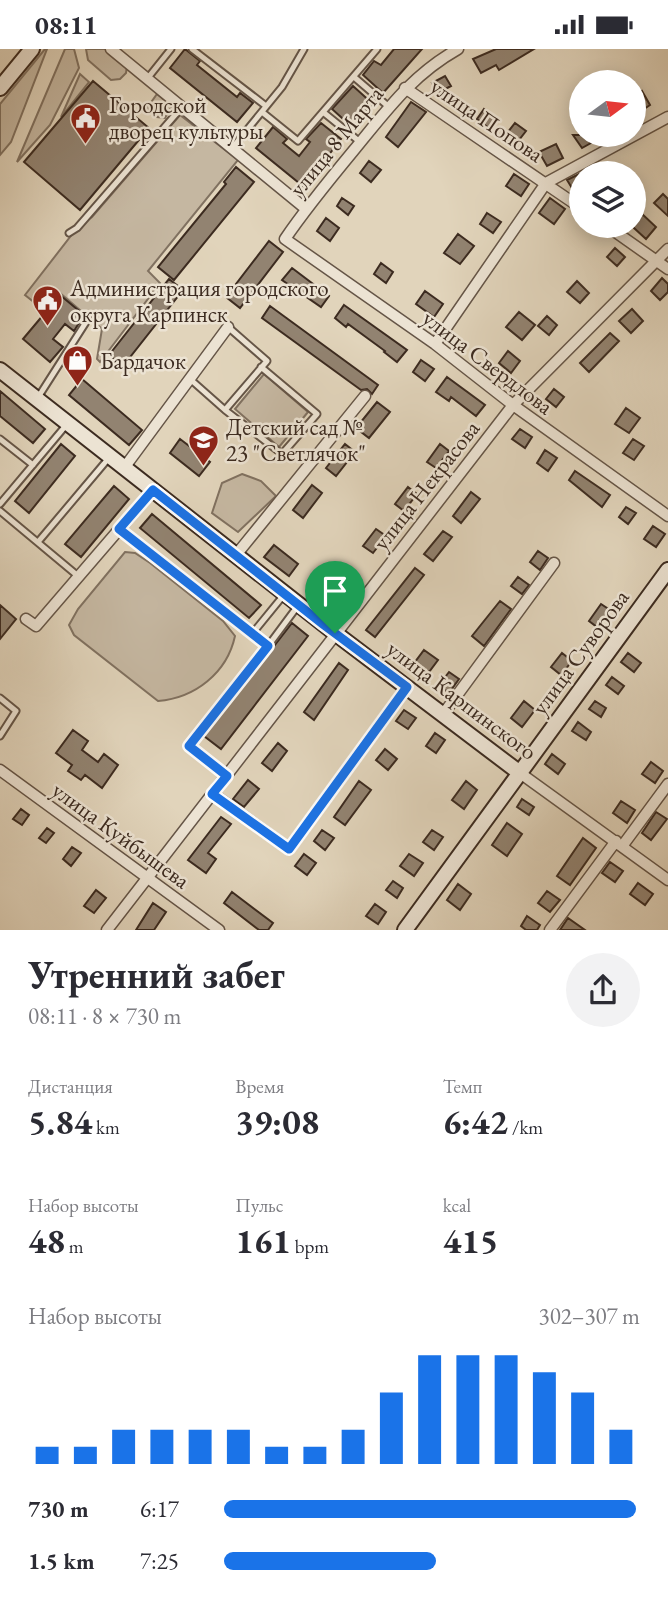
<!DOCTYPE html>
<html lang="ru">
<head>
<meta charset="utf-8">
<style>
  body { margin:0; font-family:"EB Garamond",serif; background:#f2f2f3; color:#2b2b33; height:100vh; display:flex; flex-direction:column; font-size:26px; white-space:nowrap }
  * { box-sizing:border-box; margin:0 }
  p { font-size:23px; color:#7c7c81 }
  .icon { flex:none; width:38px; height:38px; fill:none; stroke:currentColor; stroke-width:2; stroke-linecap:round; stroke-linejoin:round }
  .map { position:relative; height:881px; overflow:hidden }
  .details { display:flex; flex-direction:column; background:#fff; flex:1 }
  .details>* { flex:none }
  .needle { width:46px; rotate:75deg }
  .tools { position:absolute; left:569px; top:21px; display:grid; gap:14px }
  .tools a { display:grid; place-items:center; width:77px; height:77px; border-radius:50%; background:#fff; box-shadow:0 4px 18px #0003; font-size:35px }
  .pin { position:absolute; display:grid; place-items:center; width:60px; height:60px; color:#fff; margin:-72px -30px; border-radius:50% 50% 50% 0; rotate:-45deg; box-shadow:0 0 7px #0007 }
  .pin .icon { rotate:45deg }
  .round { display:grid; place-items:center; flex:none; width:74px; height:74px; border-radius:37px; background:#f2f2f3 }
  .headline { display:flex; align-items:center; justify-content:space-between; height:119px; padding:0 28px }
  h1 { font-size:38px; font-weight:700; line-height:52px }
  .stats { display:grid; grid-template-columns:repeat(3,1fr); gap:10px; height:119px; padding:7px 28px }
  .stats div { display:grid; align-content:center }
  .stats b { font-size:35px; font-weight:700 }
  .stats small { font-size:19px; font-weight:400 }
  .stats p { font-size:19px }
  .chart { height:196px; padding:14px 28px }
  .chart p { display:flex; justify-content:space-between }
  .chart svg { width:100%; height:126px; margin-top:7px; stroke:#1a73e8; stroke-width:6 }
  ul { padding:0 28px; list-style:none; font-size:23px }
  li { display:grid; grid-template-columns:112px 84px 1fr; align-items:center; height:52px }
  li i { height:18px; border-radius:9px; background:#1a73e8 }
  .status { display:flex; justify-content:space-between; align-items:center; height:49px; padding:0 35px; background:#fff; direction:ltr }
  .status svg { height:19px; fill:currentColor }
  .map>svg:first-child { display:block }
  .green { fill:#c5b7a1; stroke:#807160; stroke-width:2 }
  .building { fill:#928371; stroke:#3c2b20; stroke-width:2 }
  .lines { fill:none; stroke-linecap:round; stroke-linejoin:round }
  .lane-casing { stroke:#655547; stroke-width:9 }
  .street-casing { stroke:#655547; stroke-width:13 }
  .secondary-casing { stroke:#3c2b20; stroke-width:18 }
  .lane { stroke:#ece3d3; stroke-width:5 }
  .street { stroke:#ece3d3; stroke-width:10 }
  .secondary { stroke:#ece3d3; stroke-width:14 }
  .route-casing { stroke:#fff; stroke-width:14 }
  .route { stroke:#1a73e8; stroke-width:9 }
  .labels { text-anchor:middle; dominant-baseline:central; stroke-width:5; stroke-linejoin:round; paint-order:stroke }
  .poi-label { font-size:23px; fill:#3c2b20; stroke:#ece3d3; text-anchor:start }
  .street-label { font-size:23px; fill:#3c2b20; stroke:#ece3d3 }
</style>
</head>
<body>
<div class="status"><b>08:11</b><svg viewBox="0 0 49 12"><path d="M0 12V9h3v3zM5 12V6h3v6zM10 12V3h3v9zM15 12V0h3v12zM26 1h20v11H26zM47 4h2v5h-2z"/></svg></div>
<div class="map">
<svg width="668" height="881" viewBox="0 0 668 881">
  <rect width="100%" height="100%" fill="#e1d4bb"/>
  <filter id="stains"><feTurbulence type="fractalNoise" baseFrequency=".00286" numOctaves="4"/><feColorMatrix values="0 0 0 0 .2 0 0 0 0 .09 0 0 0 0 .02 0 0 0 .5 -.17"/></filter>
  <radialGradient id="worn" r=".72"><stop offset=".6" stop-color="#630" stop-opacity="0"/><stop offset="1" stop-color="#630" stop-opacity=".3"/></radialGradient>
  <!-- green -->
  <path class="green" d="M45 0H47L11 93 0 106V55Z
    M65 0H74L79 19 50 76 17 113Z
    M86 0H106L127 17 126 24 120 30 111 31 88 11Z
    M80 25 89 33 61 68Z
    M157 45 172 57 165 69 157 68 147 59Z
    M180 66 238 111 148 222 160 234 100 313 97 310 102 280 61 245 45 262 25 246 77 179 92 168Z
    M264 325 308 363 279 398 235 360Z
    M242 425 261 432 276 447 238 483 212 464 222 434Z
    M125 503 135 504 150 514 223 572 235 587C227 624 195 649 158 652L74 586 69 576 78 560Z"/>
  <!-- building -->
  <path class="building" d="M185 0 200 12 197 16 237 48 240 44 253 54 237 73 170 19Z
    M394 0H422L383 44 363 26 374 12 381 16Z
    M496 0H534L499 21 496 16 481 24 473 10Z
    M445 27 451 37 438 44 432 34Z
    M93 32 149 79 80 161 24 113Z
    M353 37 373 55 352 78 332 60Z
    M642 42 650 56 641 62 634 47Z
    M411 53 426 63 398 98 386 88Z
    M484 60 497 70 490 80 477 70Z
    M321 74 341 90 304 138 256 99 273 78 287 90 283 94 299 107 310 93 306 90Z
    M515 74 526 82 515 96 504 88Z
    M573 86H586L591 94 582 99Z
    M556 95 563 109 547 117 539 103Z
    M369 112 381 121 371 133 360 124Z
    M236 118 254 133 174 231 158 218 226 135 224 133Z
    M581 124V141L575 144 567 131Z
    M514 125 529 135 521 147 506 137Z
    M663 145 668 150V167L654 154Z
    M342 149 354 157 348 166 337 157Z
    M550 149 565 160 554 175 539 164Z
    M487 164 501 173 493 184 480 175Z
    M641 164 656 178 646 190 634 179V172Z
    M326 169 339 179 330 192 317 182Z
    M458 185 474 197 460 215 444 204Z
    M269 192 283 203 240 259 226 248Z
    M615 199 625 208 617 217 607 208Z
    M381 214 393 223 386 234 374 225Z
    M292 219 329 247 321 258 282 231Z
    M662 229 668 235V243L660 251 651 242Z
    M169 230 183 241 123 317 109 306Z
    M577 232 589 244 580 254 567 243Z
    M425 242 443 255 434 268 416 255Z
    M60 246 84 266 74 282 65 275 53 290 63 298 50 313 23 290Z
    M344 256 407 301 397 313 384 303 385 302 348 275 346 278 335 269Z
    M270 257 378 336 372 345 367 340 361 341 262 269Z
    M632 260 643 272 631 284 619 272Z
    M519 263 535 276 522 291 506 278Z
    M547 267 557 276 549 286 538 277Z
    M610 284 619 292 589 323 580 314Z
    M508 302 520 312 511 324 499 314Z
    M421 311 434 320 425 332 413 323Z
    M447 328 485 356 476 367 451 348 449 352 436 343Z
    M82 330 142 381 129 396 69 346Z
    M554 340 564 348 556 358 546 350Z
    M0 342 45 380 33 394 0 367Z
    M377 353 390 363 369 389 356 379Z
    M626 359 640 369 629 384 615 375Z
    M520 380 532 388 525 399 512 390Z
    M180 390 210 413 199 427 170 404Z
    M633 390 644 397 634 411 623 404Z
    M61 395 75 407 29 464 15 452Z
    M345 395 355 403 336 427 326 419Z
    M440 395 449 402 436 419 427 413Z
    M545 401 557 409 548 422 537 414Z
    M575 422 610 446 602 458 569 431Z
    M312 436 322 444 303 469 293 461Z
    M114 437 129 450 81 508 65 495Z
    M408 438 417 445 404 462 395 455Z
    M471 443 480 450 461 474 453 467Z
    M626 458 636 464 628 475 619 468Z
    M152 465 261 556 249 569 140 479Z
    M653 477 665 485 656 498 644 490Z
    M376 480 386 487 373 504 363 497Z
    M443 482 452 488 433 512 424 505Z
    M274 496 298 515 289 527 264 508Z
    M538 502 548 509 540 521 530 513Z
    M415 519 424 526 375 588 366 581Z
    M345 521 354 528 335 553 326 546Z
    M518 528 529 536 522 545 511 537Z
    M500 552 511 560 484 597 472 587Z
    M601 555 610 561 597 578 589 572Z
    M0 556 16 570 0 590Z
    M292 574 308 587 221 700 204 687Z
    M424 601 438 611 426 627 412 617Z
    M562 604 572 612 561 626 551 618Z
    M628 604 641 614 634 623 621 613Z
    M339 614 348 621 314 671 304 663Z
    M449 623 459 630 449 644 439 636Z
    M612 628 624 637 618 645 606 636Z
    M524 652 535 661 522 678 511 669Z
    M595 652 606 659 601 668 589 660Z
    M404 661 416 669 408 680 396 672Z
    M578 673 591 683 586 691 572 682Z
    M73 681 88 692 82 701 98 713 104 705 118 716 102 739 85 726 81 731 68 722 72 716 56 704Z
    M435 684 445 691 436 704 426 697Z
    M278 694 287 702 272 722 262 714Z
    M385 700 397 710 388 721 376 711Z
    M552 705 565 715 558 725 545 715Z
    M651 713 663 722 655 734 642 725Z
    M248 731 259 740 244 758 233 750Z
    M359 732 371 741 345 776 334 768Z
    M466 732 477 741 464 760 452 751Z
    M522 750 534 758 529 766 517 758Z
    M621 752 635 761 627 774 613 764Z
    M21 760 29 766 22 776 13 770Z
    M656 763 667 770 651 791 642 784Z
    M221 768 231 775 208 804 216 810 206 824 188 811Z
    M507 774 522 785 507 807 492 796Z
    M47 779 54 784 46 794 39 789Z
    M322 781 334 789 325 801 314 792Z
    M432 781 443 788 434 801 423 793Z
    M583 789 596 799 570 836 557 827Z
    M72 798 81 804 71 817 63 810Z
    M304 805 316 814 307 826 295 817Z
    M409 805 423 814 414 827 400 817Z
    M610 813 623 822 615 833 602 824Z
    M393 832 403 839 397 849 386 841Z
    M638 834 653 845 645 856 630 845Z
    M458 835 471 845 460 861 447 851Z
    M96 841 106 849 94 864 84 857Z
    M547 842 560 851 550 863 538 854Z
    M232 843 273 874 268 881H259L224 854Z
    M153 854 166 863 154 881H136Z
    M375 855 386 863 378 875 366 867Z
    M527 867 540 876 537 881H526L521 877Z
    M568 869 585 881H560Z"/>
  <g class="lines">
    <defs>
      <path id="lane" d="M192 0 266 57
        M354 28 389 58
        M147 30 171 0
        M262 63 298 92 377 0
        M323 63 360 93
        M233 98 282 38 304 0
        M69 184 77 179 182 58
        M190 330 225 361 267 312 228 278
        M37 350 88 270
        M225 361 282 405 317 365 261 318
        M0 390 33 416
        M0 455 68 374
        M0 462 78 527
        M119 480 268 597 189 697 227 727
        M38 493 108 410
        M252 585 283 547
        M268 597 297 558
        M0 649 16 662 0 687"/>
      <path id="street" d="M111 0 306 160
        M458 0C412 26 387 61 354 101 330 130 306 159 285 190L435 295 513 356 668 467
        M405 39 581 159
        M607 177 668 220
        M435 295 546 134 668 68
        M124 419 228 278
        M236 506 365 347
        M26 570 36 577 153 441
        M444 664 554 514
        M0 721 219 881
        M520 724 668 831
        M213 745 289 800 407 638
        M623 796 668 735
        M107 881 513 356 668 200
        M550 881 616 792"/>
      <path id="secondary" d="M0 39 32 0
        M0 321 335 584 520 724
        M405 881 668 521"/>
    </defs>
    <!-- lane casing -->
    <use href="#lane" class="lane-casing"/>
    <!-- street casing -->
    <use href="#street" class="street-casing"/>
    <!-- secondary casing -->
    <use href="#secondary" class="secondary-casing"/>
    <!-- lane -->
    <use href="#lane" class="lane"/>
    <!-- street -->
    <use href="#street" class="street"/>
    <!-- secondary -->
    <use href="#secondary" class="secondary"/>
  </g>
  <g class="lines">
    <defs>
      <path id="route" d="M153 441 324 576 407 638 289 800 212 745 227 727 189 697 268 597 119 480Z"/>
    </defs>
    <!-- route casing -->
    <use href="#route" class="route-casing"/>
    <!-- route -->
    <use href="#route" class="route"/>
  </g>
  <!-- icons -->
  <defs>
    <symbol id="civic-pin" viewBox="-11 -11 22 30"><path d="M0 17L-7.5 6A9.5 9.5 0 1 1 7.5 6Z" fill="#8f2418" stroke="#ece3d3"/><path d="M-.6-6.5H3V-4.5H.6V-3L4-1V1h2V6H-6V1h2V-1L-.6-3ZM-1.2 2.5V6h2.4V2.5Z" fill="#fff"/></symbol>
    <symbol id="shop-pin" viewBox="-11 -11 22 30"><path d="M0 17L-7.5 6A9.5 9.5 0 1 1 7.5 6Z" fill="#8f2418" stroke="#ece3d3"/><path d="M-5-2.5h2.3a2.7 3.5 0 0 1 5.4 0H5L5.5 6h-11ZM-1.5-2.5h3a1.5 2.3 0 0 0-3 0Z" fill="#fff"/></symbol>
    <symbol id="school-pin" viewBox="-11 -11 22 30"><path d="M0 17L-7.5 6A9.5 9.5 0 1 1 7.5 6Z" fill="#8f2418" stroke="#ece3d3"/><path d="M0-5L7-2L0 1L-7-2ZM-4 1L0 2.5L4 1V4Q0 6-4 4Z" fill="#fff"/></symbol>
  </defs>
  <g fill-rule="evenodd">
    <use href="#civic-pin" x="68" y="52" width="35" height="47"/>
    <use href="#civic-pin" x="30" y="234" width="35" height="47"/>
    <use href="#shop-pin" x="60" y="294" width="35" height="47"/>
    <use href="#school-pin" x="186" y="374" width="35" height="47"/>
  </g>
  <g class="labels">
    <!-- poi labels -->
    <g class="poi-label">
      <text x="109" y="56">Городской<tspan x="109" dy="26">дворец культуры</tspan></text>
      <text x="70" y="239">Администрация городского<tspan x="70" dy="26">округа Карпинск</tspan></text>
      <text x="100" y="312">Бардачок</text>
      <text x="226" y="378">Детский сад №<tspan x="226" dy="26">23 "Светлячок"</tspan></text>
    </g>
    <!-- street labels -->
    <g class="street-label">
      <text transform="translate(487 71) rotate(34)">улица Попова</text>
      <text transform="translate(336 92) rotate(-51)">улица 8 Марта</text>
      <text transform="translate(488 313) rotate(37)">улица Свердлова</text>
      <text transform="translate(426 436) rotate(-52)">улица Некрасова</text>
      <text transform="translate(580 603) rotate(-54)">улица Суворова</text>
      <text transform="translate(462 651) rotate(37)">улица Карпинского</text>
      <text transform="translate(121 786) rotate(36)">улица Куйбышева</text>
    </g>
  </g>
  <rect width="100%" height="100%" filter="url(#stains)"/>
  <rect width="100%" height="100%" fill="url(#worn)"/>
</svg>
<div class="tools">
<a><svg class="needle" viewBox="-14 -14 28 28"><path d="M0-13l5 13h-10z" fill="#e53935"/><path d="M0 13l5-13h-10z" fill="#7c7c81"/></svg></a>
<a><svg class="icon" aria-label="layers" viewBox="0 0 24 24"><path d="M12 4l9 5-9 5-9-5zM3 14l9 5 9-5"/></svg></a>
</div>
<div class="pin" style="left:335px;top:584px;background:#1e9e55"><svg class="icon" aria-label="arrive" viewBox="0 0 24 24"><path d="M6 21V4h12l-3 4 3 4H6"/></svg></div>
</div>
<section class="details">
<div class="headline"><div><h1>Утренний забег</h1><p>08:11 · 8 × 730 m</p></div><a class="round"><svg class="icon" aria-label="share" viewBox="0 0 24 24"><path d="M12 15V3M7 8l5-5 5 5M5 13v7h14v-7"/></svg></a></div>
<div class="stats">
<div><p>Дистанция</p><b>5.84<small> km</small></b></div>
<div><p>Время</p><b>39:08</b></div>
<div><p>Темп</p><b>6:42<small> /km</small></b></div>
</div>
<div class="stats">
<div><p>Набор высоты</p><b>48<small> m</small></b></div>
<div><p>Пульс</p><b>161<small> bpm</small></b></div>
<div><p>kcal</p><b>415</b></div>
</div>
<div class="chart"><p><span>Набор высоты</span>302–307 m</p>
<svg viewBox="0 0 160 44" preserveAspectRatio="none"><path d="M5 44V38M15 44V38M25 44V32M35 44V32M45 44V32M55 44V32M65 44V38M75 44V38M85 44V32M95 44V19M105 44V6M115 44V6M125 44V6M135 44V12M145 44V19M155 44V32"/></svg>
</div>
<ul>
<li><b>730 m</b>6:17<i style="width:99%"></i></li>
<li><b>1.5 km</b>7:25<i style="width:51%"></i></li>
</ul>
</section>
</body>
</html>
